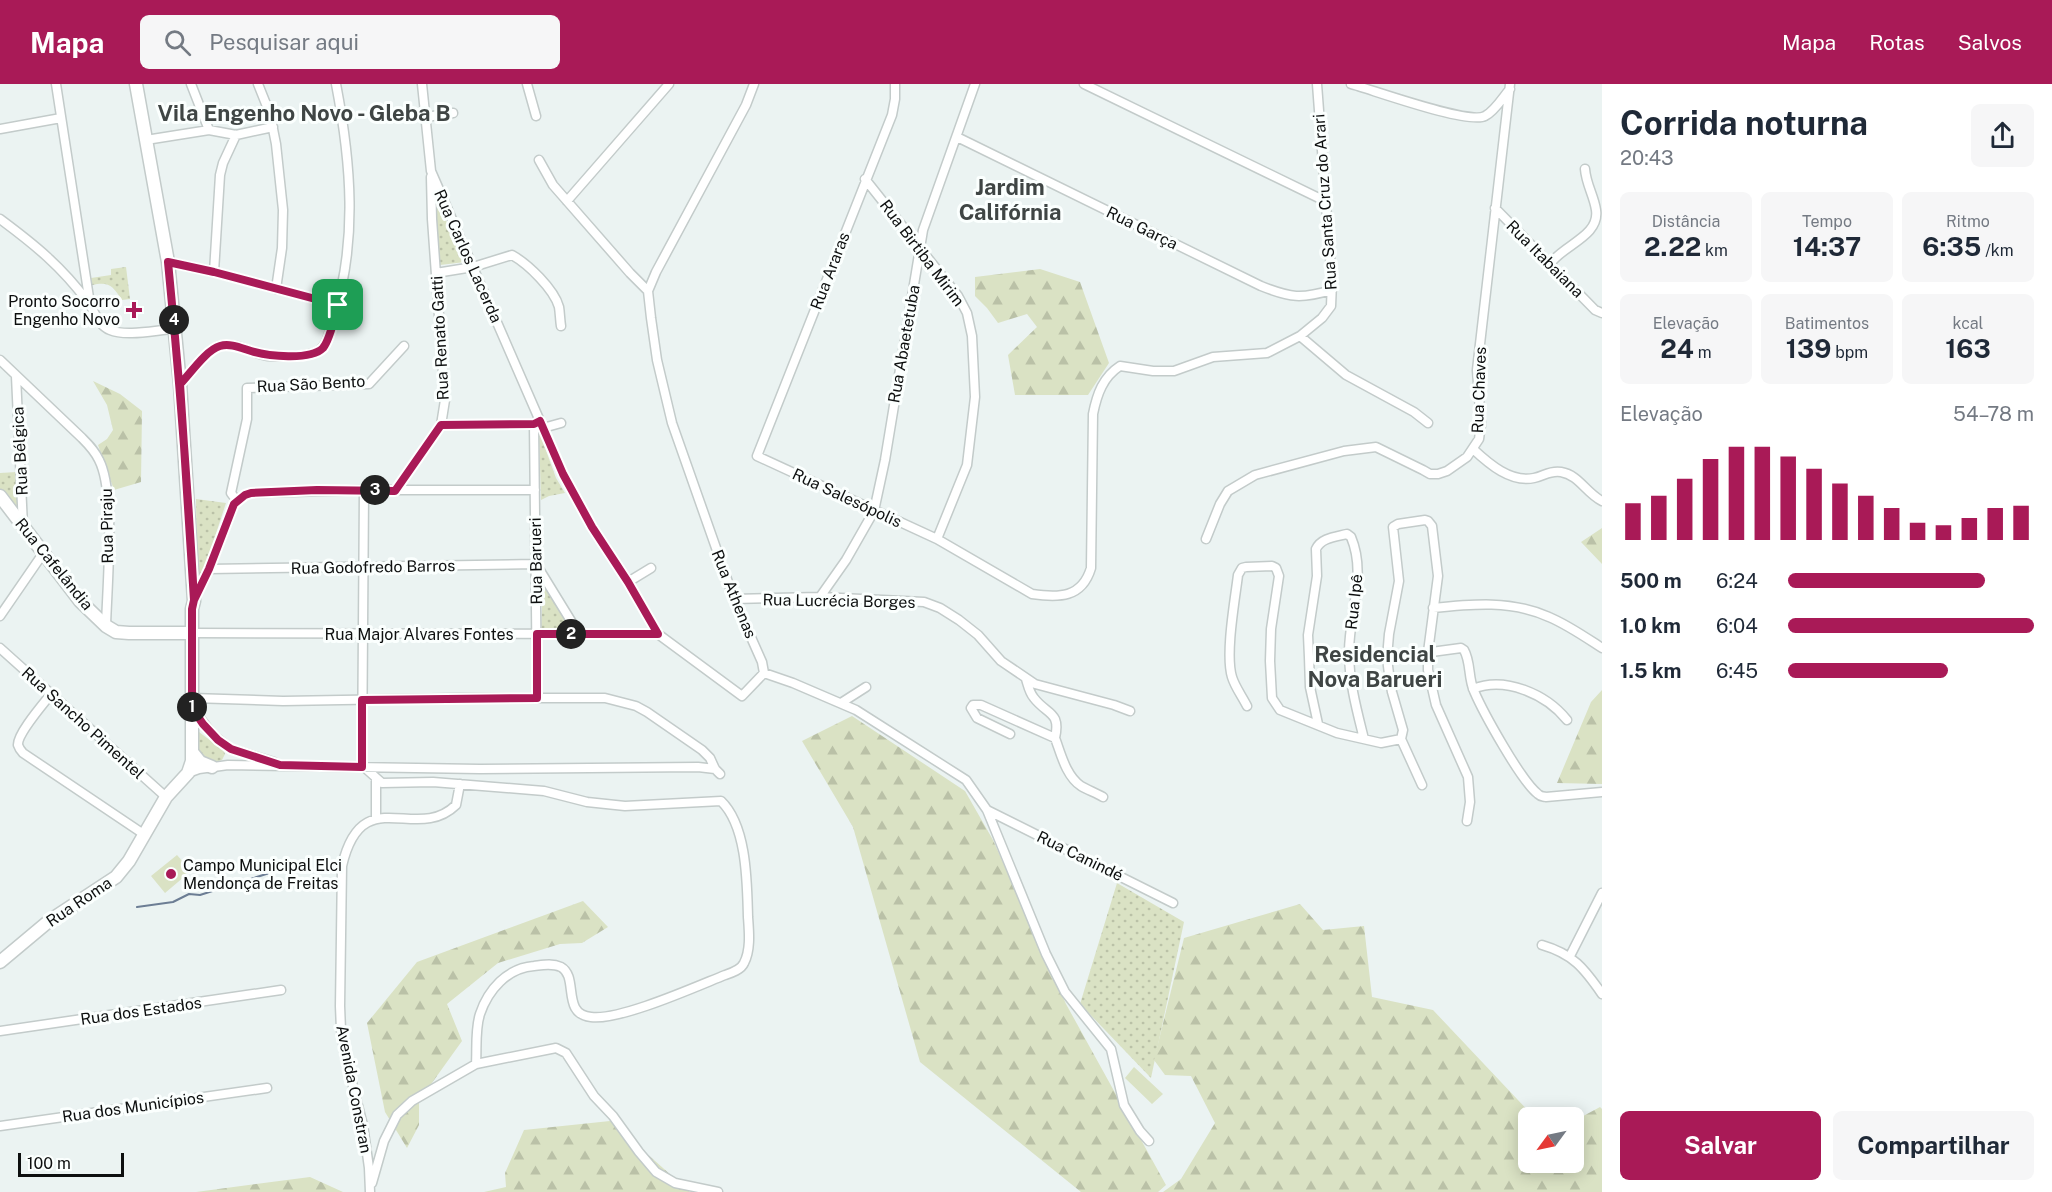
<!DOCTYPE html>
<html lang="pt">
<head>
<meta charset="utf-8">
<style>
  body { margin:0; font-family:"Public Sans",sans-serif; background:#f6f6f7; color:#1f2937; height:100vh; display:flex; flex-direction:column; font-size:22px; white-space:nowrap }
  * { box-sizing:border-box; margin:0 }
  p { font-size:20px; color:#747a83 }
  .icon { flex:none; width:33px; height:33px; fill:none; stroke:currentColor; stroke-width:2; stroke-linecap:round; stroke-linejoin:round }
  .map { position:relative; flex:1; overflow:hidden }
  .details { display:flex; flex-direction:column; background:#fff; width:450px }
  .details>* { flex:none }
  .needle { width:39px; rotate:237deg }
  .buttons { position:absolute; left:1518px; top:1023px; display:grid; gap:12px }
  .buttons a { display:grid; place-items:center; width:66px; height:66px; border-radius:9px; background:#fff; box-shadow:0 3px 15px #0003; font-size:30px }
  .scale { position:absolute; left:18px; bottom:15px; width:106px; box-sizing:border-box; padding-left:6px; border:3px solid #0d0f0f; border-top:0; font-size:16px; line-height:21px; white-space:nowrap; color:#0d0f0f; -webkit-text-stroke:4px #fbfffe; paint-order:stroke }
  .pin { position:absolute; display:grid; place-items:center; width:51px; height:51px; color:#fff; margin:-26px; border-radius:12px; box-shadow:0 3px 9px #0006 }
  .km { position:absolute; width:30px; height:30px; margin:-15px; border-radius:50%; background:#222; color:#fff; font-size:16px; line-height:30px; text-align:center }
  .round { display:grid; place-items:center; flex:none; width:63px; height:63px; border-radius:9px; background:#f6f6f7 }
  .head { display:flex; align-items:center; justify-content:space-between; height:102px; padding:0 18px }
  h1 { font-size:33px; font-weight:700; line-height:45px }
  .metrics { display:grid; grid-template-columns:repeat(3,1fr); gap:9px; height:102px; padding:6px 18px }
  .metrics div { display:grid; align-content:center; border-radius:9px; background:#f6f6f7; text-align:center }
  .metrics b { font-size:26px; font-weight:700 }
  .metrics small { font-size:16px; font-weight:400 }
  .metrics p { font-size:16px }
  .chart { height:168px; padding:12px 18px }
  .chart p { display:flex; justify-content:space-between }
  .chart svg { width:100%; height:108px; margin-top:6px; stroke:#a91a57; stroke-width:6 }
  .button { display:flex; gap:12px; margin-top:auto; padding:12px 18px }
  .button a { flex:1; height:69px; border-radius:9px; background:#a91a57; color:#fff; font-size:24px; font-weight:700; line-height:69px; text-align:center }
  .button a+a { background:#f6f6f7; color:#1f2937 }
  ul { padding:0 18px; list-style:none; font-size:20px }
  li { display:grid; grid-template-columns:96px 72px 1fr; align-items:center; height:45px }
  li i { height:15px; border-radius:8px; background:#a91a57 }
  header { display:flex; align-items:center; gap:36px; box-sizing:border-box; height:84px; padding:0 30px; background:#a91a57; color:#fff }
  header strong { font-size:28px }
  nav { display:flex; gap:33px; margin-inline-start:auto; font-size:21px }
  .search { width:420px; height:54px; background:#f6f6f7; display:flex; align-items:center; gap:15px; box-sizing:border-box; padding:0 21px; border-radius:9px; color:#747a83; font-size:22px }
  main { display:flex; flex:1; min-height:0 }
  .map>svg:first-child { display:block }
  .grass { fill:url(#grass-dots) }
  .forest { fill:url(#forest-firs) }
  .pitch { fill:#dae2c4 }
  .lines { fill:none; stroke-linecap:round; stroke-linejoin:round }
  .stream { stroke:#6c7d94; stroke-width:2 }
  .street-casing { stroke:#c3cbca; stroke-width:11 }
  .secondary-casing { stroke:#c3cbca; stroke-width:15 }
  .street { stroke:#fff; stroke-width:8 }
  .secondary { stroke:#fff; stroke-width:12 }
  .route-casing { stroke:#fff; stroke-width:12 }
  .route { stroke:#a91a57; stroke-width:8 }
  .poi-dot { fill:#a91a57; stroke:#fbfffe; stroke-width:2 }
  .labels { text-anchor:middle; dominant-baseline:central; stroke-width:6; stroke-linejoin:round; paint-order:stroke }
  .street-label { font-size:16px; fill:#0d0f0f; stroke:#fbfffe }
  .poi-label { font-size:16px; fill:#0d0f0f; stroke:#fbfffe; text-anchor:end }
  .district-label { font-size:22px; font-weight:bold; fill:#3f4544; stroke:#fbfffe }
</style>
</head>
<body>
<header>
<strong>Mapa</strong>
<div class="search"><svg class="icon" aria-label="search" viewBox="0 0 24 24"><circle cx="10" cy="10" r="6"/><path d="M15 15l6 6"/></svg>Pesquisar aqui</div>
<nav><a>Mapa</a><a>Rotas</a><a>Salvos</a></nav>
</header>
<main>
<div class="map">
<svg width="1602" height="1108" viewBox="0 0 1602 1108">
  <defs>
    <pattern id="grass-dots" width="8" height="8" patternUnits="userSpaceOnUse" patternTransform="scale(1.5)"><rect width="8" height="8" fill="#dae2c4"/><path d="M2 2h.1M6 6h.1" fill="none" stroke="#bac1a7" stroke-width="1.8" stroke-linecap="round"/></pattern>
    <pattern id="forest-firs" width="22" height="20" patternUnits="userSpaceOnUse" patternTransform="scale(1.5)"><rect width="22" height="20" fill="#dae2c4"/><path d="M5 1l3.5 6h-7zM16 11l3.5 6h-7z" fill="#bac1a7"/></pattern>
  </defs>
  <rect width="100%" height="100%" fill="#ebf3f2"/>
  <!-- grass -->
  <path class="grass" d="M438 119 439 121 465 178 440 181 435 122Z
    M126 183 130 215 122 216C113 202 109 197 92 201L91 194 111 191V185Z
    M539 347 556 394 565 409 549 412 541 416Z
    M17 388 22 438 0 410V389Z
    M196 415 226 419 197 507Z
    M543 503 549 505 573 545H541Z
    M199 648 223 666 225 670 222 676C197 685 196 665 199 648Z
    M1117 799 1184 838 1151 994 1080 920Z"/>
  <!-- forest -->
  <path class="forest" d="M1040 185 1080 198 1109 279 1088 311H1015L1008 271 1037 243 1027 230 998 239 987 224 975 212V193Z
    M93 297 120 310 142 327 141 398 114 406 98 361 107 355 113 346 107 321Z
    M1602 444V480L1581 458Z
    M1602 606V700L1557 699 1591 618Z
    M852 632 965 707 993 756 1066 920 1166 1101 1158 1108H1081L920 978 853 743 802 657Z
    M583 817 608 843 582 859 560 860 498 879 447 920 462 957 419 1017V1041L407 1064 385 1028 367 939 417 878Z
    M1300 820 1323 846 1364 842 1372 913 1433 926 1534 1033 1528 1034V1078H1574V1037L1600 1023 1602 1025V1108H1163L1181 1095 1215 1039 1191 992 1165 991 1154 976 1184 854Z
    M610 1037 690 1108H484L506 1103 505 1089 524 1046Z
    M310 1093 343 1108H196Z"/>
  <!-- pitch -->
  <path class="pitch" d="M177 771 191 787 165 809 151 792Z
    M1134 983 1163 1010 1152 1020 1125 994Z"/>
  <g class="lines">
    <!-- stream -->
    <path class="stream" d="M137 823 173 818 189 810 200 811 279 786"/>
    <defs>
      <path id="street" d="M56 0 90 220
        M191 0 209 46
        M258 0 270 30 276 60 283 126 282 164 276 205
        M422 0 431 87 563 390 592 443 628 498 658 550
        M527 0 536 32
        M754 0 746 21 656 188 648 207 651 234 657 276 672 339 734 515 762 578 764 589 793 599 856 626 966 696 987 726 1046 870 1065 908 1111 965 1124 1021 1140 1047 1149 1057
        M895 0V15L892 31 757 372 937 455 1032 510C1059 514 1082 514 1091 484L1093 330C1097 310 1103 293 1120 282L1153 287H1174L1213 273 1267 269 1300 252 1322 234 1331 222 1332 199 1317 0
        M1084 0 1325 117
        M1351 0C1373 6 1469 41 1485 32 1495 27 1503 13 1510 5
        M426 33 453 29
        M0 45 61 34
        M957 53 1261 202C1291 214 1301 215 1332 206
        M146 56 209 46 236 51 273 43
        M539 76 553 101 630 189 648 207
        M865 95 958 212 967 229 972 252 975 313 967 381 937 455
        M567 117 669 0
        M1495 124 1595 226 1602 229
        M0 135C35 161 61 182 88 218 95 228 98 241 110 246 126 253 156 246 174 245
        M168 178 214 188 338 221
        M1550 180C1563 161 1600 152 1596 126 1594 112 1586 100 1585 85
        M214 188 220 91 223 79 236 51
        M436 189 473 183 512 171C528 180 554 205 559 223 560 229 560 236 561 242
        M1300 252 1346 291 1414 328 1428 339
        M0 276 82 354C89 361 95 367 99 376 116 409 107 502 106 542
        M16 292 23 442
        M180 300C190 290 206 267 219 262 235 257 253 270 268 272 282 273 301 273 314 269 328 264 329 248 333 235 358 158 351 78 336 0
        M534 340 537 614
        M441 341 534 340 539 337
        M543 344 561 339
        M1473 365C1489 380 1511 399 1534 394 1544 392 1550 386 1561 388 1579 391 1586 409 1602 417
        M395 407 441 341 445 316 432 135 431 93
        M237 417 231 409 247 335V304L369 300 404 262
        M1206 455 1220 420 1228 407 1255 391 1344 367 1376 363 1423 386 1430 390H1438L1447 387 1467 373 1479 355 1481 341 1477 286 1510 0
        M209 485 536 480 579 550
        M628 498 651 484
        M195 513 209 485 234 420 245 411 251 409 364 406H535
        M820 513 846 476 874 427 885 376 923 146 975 0
        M734 515 820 513 924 518 940 524 959 536 978 551 1001 577 1035 600 1114 621 1130 627
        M1433 524C1472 520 1512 516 1549 533 1568 541 1585 553 1602 564
        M0 532 44 468
        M192 549 658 550 742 612 764 589
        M0 564 166 713
        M1387 574 1461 564 1464 566C1471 578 1468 594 1474 607 1483 628 1521 697 1538 710 1541 713 1542 712 1546 713L1602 708
        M1473 605C1505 592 1546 610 1567 636
        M51 610C44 619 17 650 18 661 19 664 21 667 23 669L145 751
        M192 614 283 617 460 614H605L636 622 647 628 702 666 710 674 715 685 720 690
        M841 619 866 603
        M1247 622C1242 612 1235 603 1232 593 1225 570 1235 516 1238 491L1242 484 1246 483 1272 482 1276 484 1279 492 1271 545 1270 577 1272 614 1280 626 1337 649 1381 659 1401 655
        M193 625 213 651 231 665 274 678
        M1318 640 1310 603 1309 573 1308 551 1317 492 1316 465C1321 454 1335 453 1347 450L1351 453C1367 491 1349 529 1349 568 1349 598 1357 627 1364 655
        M1010 650 977 634 971 624 973 621H981L1055 654C1061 627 1047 631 1034 614 1029 608 1028 601 1026 595
        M1055 654C1061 670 1066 692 1081 702 1088 706 1096 709 1103 713
        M362 683 364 406
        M364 683 382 699 433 698 544 707 587 718 625 722 721 717C747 742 747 798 748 833 749 847 751 866 744 879 741 886 731 889 725 891 695 903 619 937 591 933 561 930 579 893 561 883 552 879 543 881 534 882 507 884 488 906 480 930 475 945 477 964 476 980
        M188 689 199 685 228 681 480 685 698 683 715 685
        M1422 701 1401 655 1403 646 1392 608 1389 590 1387 574 1389 550 1399 497 1393 443 1398 440 1425 436 1428 437 1432 442 1438 492 1428 568V586L1436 621 1468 693 1470 718 1467 737
        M987 726 1173 819
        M376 735V695
        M1542 861C1573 870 1584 884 1602 910
        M1570 872 1602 809
        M0 947 281 906
        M0 1042 267 1004
        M372 1099 384 1057 397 1031 412 1017 476 980 556 964 566 969 594 1012 613 1032 639 1068 656 1088 675 1099 718 1108
        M370 1108 369 1084 363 1041 345 971 341 946 340 922 342 782C362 696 416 760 456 721L460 700"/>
      <path id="secondary" d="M0 412 80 517 106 542 116 548 129 549H192
        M192 668 200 678 212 683
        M0 878 49 837 116 793 129 777 166 713 188 689 192 677V525L194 517 180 300 168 178 136 0"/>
    </defs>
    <!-- street casing -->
    <use href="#street" class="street-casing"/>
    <!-- secondary casing -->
    <use href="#secondary" class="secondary-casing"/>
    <!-- street -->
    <use href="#street" class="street"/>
    <!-- secondary -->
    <use href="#secondary" class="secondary"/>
  </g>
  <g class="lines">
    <defs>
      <path id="route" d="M338 221C335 232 330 256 323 264 310 277 267 272 251 267 241 264 230 259 220 262 206 266 190 290 180 300L194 516 192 525V624L203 640 218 656 231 665 280 681 362 683V616L537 614V550H658L628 498 592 443 563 390 540 337 534 340 441 341 395 407 317 406 251 409 245 411 234 420 209 485 194 516C188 403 179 290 168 178L214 188 338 221"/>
    </defs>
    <!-- route casing -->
    <use href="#route" class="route-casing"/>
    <!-- route -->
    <use href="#route" class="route"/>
  </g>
  <!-- markers -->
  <g class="poi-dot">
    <path d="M131 217h6v6h6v6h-6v6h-6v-6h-6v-6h6z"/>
    <circle cx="171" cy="790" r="6"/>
  </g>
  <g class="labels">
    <!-- street labels -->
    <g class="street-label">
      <text transform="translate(1325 118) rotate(-94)">Rua Santa Cruz do Arari</text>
      <text transform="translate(1142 144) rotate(26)">Rua Garça</text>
      <text transform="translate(922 169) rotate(53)">Rua Birtiba Mirim</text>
      <text transform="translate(468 172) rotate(66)">Rua Carlos Lacerda</text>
      <text transform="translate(1545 175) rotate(45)">Rua Itabaiana</text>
      <text transform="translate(830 187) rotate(-69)">Rua Araras</text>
      <text transform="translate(440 254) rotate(-93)">Rua Renato Gatti</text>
      <text transform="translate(904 260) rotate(-80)">Rua Abaetetuba</text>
      <text transform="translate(311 300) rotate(-3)">Rua São Bento</text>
      <text transform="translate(1479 306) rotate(-88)">Rua Chaves</text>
      <text transform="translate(20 367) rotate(-93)">Rua Bélgica</text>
      <text transform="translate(847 414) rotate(25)">Rua Salesópolis</text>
      <text transform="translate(107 442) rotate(-91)">Rua Piraju</text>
      <text transform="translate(536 477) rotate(-91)">Rua Barueri</text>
      <text transform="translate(54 480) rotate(51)">Rua Cafelândia</text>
      <text transform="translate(373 483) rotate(-1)">Rua Godofredo Barros</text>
      <text transform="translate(734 510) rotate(68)">Rua Athenas</text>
      <text transform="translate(839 517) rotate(1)">Rua Lucrécia Borges</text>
      <text transform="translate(1354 518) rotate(-84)">Rua Ipê</text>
      <text x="419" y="550">Rua Major Alvares Fontes</text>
      <text transform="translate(83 639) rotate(42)">Rua Sancho Pimentel</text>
      <text transform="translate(1080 772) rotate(26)">Rua Canindé</text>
      <text transform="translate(79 818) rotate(-34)">Rua Roma</text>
      <text transform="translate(141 927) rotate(-8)">Rua dos Estados</text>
      <text transform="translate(354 1005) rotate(79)">Avenida Constran</text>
      <text transform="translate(133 1023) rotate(-8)">Rua dos Municípios</text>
    </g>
    <!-- poi labels -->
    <g class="poi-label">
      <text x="120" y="217">Pronto Socorro<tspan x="120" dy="18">Engenho Novo</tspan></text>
      <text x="183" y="781" text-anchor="start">Campo Municipal Elci<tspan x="183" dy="18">Mendonça de Freitas</tspan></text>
    </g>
    <!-- district labels -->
    <g class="district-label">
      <text x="304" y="29">Vila Engenho Novo - Gleba B</text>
      <text x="1010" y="103">Jardim<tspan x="1010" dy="25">Califórnia</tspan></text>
      <text x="1375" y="570">Residencial<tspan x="1375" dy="25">Nova Barueri</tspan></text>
    </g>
  </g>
</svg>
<div class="buttons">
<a><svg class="needle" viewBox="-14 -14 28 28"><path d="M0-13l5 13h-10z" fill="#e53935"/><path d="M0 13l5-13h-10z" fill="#747a83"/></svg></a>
</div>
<div class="scale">100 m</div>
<div class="pin" style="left:338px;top:221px;background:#1e9e55"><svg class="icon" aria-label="arrive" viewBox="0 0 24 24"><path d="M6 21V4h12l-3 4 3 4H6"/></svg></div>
<b class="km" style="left:192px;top:623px">1</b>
<b class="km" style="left:571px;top:550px">2</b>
<b class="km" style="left:375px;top:406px">3</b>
<b class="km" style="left:174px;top:236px">4</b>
</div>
<section class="details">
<div class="head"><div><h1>Corrida noturna</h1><p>20:43</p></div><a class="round"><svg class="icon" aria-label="share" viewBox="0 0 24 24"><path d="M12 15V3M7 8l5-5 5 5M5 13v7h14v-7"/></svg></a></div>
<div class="metrics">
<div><p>Distância</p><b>2.22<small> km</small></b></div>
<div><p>Tempo</p><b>14:37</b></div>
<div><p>Ritmo</p><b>6:35<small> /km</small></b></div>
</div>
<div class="metrics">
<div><p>Elevação</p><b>24<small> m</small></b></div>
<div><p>Batimentos</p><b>139<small> bpm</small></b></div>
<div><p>kcal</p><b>163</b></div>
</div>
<div class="chart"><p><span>Elevação</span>54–78 m</p>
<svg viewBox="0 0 160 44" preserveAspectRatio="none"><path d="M5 44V29M15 44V26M25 44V19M35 44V11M45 44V6M55 44V6M65 44V10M75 44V15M85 44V21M95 44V26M105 44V31M115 44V37M125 44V38M135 44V35M145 44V31M155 44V30"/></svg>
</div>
<ul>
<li><b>500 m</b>6:24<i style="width:80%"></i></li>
<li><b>1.0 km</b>6:04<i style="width:100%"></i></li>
<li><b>1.5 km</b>6:45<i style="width:65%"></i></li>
</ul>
<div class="button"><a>Salvar</a><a>Compartilhar</a></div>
</section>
</main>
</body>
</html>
